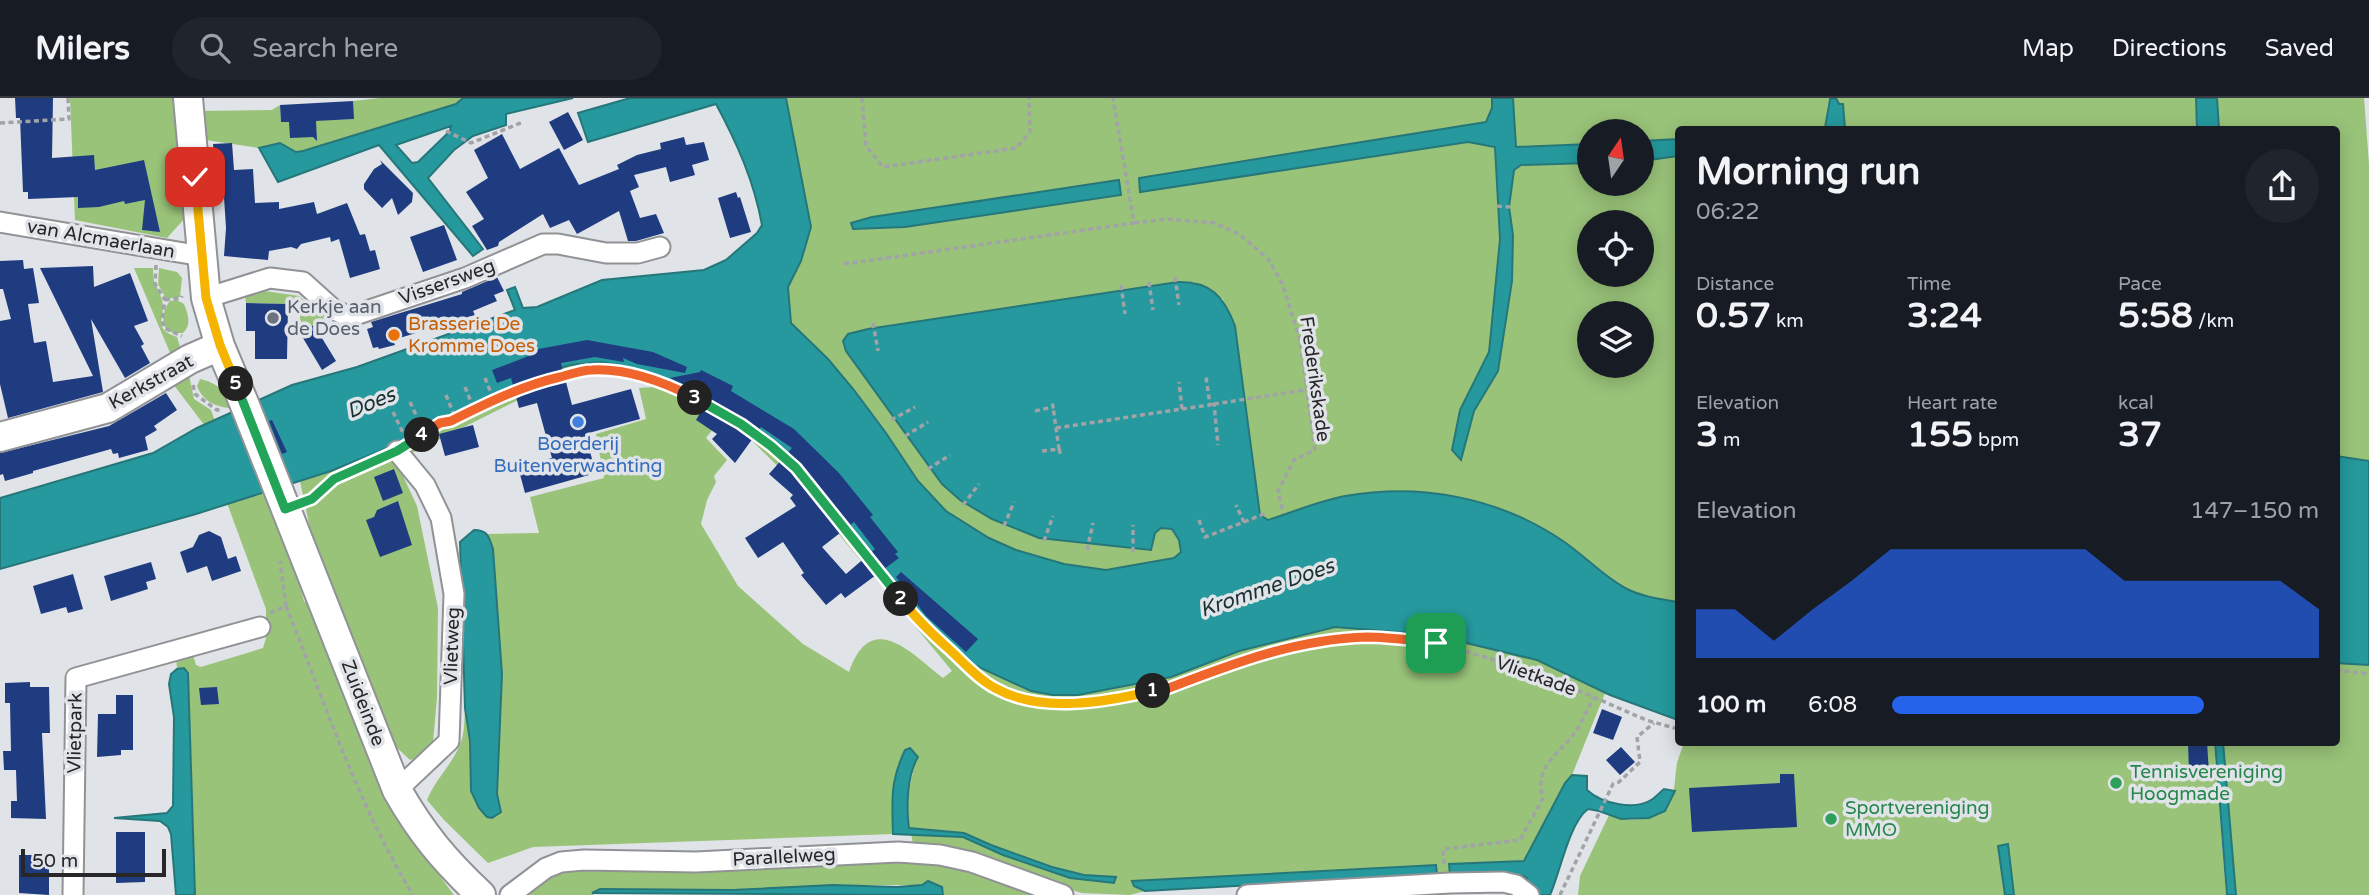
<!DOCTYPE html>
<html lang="en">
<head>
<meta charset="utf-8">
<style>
  body { margin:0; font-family:"Varela Round",sans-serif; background:#20242c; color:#f1f3f6; height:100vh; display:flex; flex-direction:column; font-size:26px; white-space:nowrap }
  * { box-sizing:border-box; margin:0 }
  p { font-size:23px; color:#9ea1a6 }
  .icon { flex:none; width:38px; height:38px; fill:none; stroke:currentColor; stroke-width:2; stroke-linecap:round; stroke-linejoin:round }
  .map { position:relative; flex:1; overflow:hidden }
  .side { position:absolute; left:1675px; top:28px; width:665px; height:620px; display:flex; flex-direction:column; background:#171b24; border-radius:7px; box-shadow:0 4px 18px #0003 }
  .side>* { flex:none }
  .needle { width:46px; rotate:13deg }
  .buttons { position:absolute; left:1577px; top:21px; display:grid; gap:14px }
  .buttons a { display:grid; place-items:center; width:77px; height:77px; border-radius:50%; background:#171b24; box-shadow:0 4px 18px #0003; font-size:35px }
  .scale { position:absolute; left:21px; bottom:18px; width:145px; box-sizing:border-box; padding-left:7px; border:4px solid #272729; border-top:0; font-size:19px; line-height:24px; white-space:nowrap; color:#272729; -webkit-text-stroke:5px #e0e3e7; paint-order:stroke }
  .pin { position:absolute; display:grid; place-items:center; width:60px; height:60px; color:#fff; margin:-30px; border-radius:14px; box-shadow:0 4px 10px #0006 }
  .km { position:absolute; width:35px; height:35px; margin:-18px; border-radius:50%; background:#222; color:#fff; font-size:19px; line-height:35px; text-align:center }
  .round { display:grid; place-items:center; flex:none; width:74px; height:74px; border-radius:37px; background:#20242c }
  .head { display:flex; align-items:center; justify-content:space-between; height:119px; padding:0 21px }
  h1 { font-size:38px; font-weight:800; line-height:52px }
  .figures { display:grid; grid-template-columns:repeat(3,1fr); gap:10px; height:119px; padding:7px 21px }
  .figures div { display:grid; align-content:center }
  .figures b { font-size:35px; font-weight:800 }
  .figures small { font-size:19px; font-weight:400 }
  .figures p { font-size:19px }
  .chart { height:196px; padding:14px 21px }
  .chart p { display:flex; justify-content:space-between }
  .chart svg { width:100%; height:126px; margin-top:7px; fill:#2563eb; opacity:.7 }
  ul { padding:0 21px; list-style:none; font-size:23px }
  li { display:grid; grid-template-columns:112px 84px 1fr; align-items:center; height:52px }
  li i { height:18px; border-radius:9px; background:#2563eb }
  header { display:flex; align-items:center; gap:42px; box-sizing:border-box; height:98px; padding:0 35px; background:#171b24; border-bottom:2px solid #363941 }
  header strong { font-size:33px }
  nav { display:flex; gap:38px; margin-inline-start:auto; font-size:24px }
  .search { width:490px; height:63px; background:#20242c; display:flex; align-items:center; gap:18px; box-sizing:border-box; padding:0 24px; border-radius:38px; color:#9ea1a6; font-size:26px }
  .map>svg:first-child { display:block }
  .green { fill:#99c379; fill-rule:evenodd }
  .water { fill:#25999d; stroke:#26777a; stroke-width:2; fill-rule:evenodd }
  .building { fill:#203c81; fill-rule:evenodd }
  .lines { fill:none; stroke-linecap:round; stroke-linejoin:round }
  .street-casing { stroke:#909296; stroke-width:23 }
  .secondary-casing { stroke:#909296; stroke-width:32 }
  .path { stroke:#a1a3a6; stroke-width:3.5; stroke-dasharray:5 3.5; stroke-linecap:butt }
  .street { stroke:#fff; stroke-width:19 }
  .secondary { stroke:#fff; stroke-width:28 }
  .split-1-casing { stroke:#fff; stroke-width:14 }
  .split-2-casing { stroke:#fff; stroke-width:14 }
  .split-3-casing { stroke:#fff; stroke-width:14 }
  .split-4-casing { stroke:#fff; stroke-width:14 }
  .split-5-casing { stroke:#fff; stroke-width:14 }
  .split-6-casing { stroke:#fff; stroke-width:14 }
  .split-1 { stroke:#f0652b; stroke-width:9 }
  .split-2 { stroke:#f5b400; stroke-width:9 }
  .split-3 { stroke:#22a559; stroke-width:9 }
  .split-4 { stroke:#f0652b; stroke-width:9 }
  .split-5 { stroke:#22a559; stroke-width:9 }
  .split-6 { stroke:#f5b400; stroke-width:9 }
  .worship-dot { fill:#6b7280; stroke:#e0e3e7; stroke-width:2.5 }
  .food-dot { fill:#e8710a; stroke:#e0e3e7; stroke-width:2.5 }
  .shop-dot { fill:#3f7fe0; stroke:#e0e3e7; stroke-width:2.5 }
  .leisure-dot { fill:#2e9e5b; stroke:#e0e3e7; stroke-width:2.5 }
  .labels { text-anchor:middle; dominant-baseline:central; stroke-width:7; stroke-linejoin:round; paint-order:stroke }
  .street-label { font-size:19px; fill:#272729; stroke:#e0e3e7 }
  .worship-label { font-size:19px; fill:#5b616d; stroke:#e0e3e7; text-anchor:start }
  .food-label { font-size:19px; fill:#c56008; stroke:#e0e3e7; text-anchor:start }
  .shop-label { font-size:19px; fill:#366cbe; stroke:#e0e3e7 }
  .leisure-label { font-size:19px; fill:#27864d; stroke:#e0e3e7; text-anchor:start }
  .water-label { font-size:21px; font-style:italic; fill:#193132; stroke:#e0e3e7 }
</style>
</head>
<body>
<header>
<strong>Milers</strong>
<div class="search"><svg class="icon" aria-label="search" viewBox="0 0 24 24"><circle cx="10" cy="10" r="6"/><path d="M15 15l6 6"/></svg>Search here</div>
<nav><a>Map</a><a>Directions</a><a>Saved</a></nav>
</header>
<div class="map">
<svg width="2369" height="797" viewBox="0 0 2369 797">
  <rect width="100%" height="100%" fill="#e0e3e7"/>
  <!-- green -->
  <path class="green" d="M70 0H177L186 119 167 140 75 122Z
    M380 0H463L456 6 303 53 296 54 280 45 259 50 199 41 198 13 272 12 280 7 281 24 353 21V3Z
    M786 0H1492V10L1486 24 1140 80V94L1469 44 1515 49 1513 0H1832L1828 6 1825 31H1823L1678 32V41L1642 43V33H1589V46L1516 49 1514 71 1521 67 1589 65V86H1642V63L1678 58V504L1645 498 1626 491 1563 443 1527 422 1488 406 1440 395 1388 394 1268 422 1260 416 1223 201 1194 184H1178L868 231 848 236 843 243 846 253 942 386 960 402 992 421 1039 440 1151 452 1155 435 1161 430 1172 431 1179 442 1181 454 1174 460 1106 472 1064 466 1016 452 989 440 946 413 918 383 886 335 828 261 791 225 787 189 801 163 811 129ZM1118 82 1120 97 905 129 853 131 872 119ZM1589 124H1642V177H1589ZM1589 215H1642V268H1589Z
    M1836 0H2196L2197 31H1845L1843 6H1839Z
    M2217 0H2364L2369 66V363L2336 358V32L2219 31Z
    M134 170H153C153 190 158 186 162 202 167 219 150 230 177 239L180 249 171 257Z
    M159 170 177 174 182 180 180 199 166 201 158 186Z
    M265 193 299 198 328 221 300 235V210L288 209 287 206 246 205 245 197Z
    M177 202 184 206C188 216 192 226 183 235 182 235 172 235 171 234 159 229 163 210 170 203Z
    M601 264 638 271 677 284 735 314 770 340 810 379 891 483 943 542 972 566 1032 593 1078 597 1171 579 1239 553 1335 529 1433 537 1537 562 1605 595 1572 677 1565 685 1524 763 1449 766 1450 777H1437L1436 768 1134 788 1145 793 1130 797 1082 795 913 747 906 704 915 665 892 695 893 736 533 749 488 765 444 722 427 702C436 680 453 666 461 644 465 634 464 621 465 610L470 643 501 714 497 696 502 576 493 451 488 436 539 435 530 399 604 380 596 336 646 321 639 290 654 289 635 282 589 276 558 282 396 363 417 408 438 510 437 600 433 644 424 658 410 662 393 646 311 435 300 383C335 372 371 359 404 343 454 318 515 279 569 268 579 265 591 265 601 264ZM721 321 743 334 804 394 952 573 943 580C911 555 871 510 849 574L803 546 738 488 701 426 707 402 716 384 714 378 727 362 706 340Z
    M189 277 194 301 211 312 215 323 205 328 170 282Z
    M200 281C215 284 228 293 229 310 215 309 202 302 197 288Z
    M268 392 288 444 304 503 318 512 400 725 454 797H195L188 576 184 570 177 571 176 558 192 553 196 567 201 569 263 550 266 540V511L227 405Z
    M2336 565 2369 567V797H2236L2223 644H2336Z
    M1684 644H2214L2226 797H1578L1580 778 1609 717C1621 722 1633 723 1646 720 1678 715 1673 689 1677 665 1679 658 1682 651 1684 644Z
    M903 763 943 766 974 773 1035 797H943L944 794 922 787H833L733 792 600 791 593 797H527L528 793 572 769Z"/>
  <!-- water -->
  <path class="water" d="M463 0H573L506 16V27L473 38 454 52 428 80 483 151 473 158 379 47 278 84 259 50 280 45 296 54 303 53 456 6ZM451 28 450 33 418 64 412 65 396 47Z
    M630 0H786L811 129 801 163 788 189 791 225 828 261 854 292 886 335 918 383 946 413 989 440 1016 452 1064 466 1106 472 1174 460 1181 454 1179 442 1172 431 1161 430 1155 435 1151 452 1039 440 992 421 960 402 942 386 846 253 843 243 848 236 868 231 1178 184C1211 183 1224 199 1235 228L1260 417 1268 422C1294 414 1318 403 1345 398 1421 385 1498 399 1563 443 1585 458 1604 479 1627 491 1643 499 1661 501 1678 504V622L1610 597 1537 562 1433 537 1335 529 1239 553 1171 579 1078 597H1053L1031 593 972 566 943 542 891 483 810 379 770 340 735 314 677 284 638 271 601 264 571 267 544 274 464 311 402 344 331 373 196 416 0 471V400L153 355 197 330 292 287 357 269 515 212 507 192 515 189 523 210 537 209 602 182 704 172 726 162 757 135 762 127C754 83 737 45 716 6L588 44 578 15Z
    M1492 0H1513L1516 49 1589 46V65L1521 67 1514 72 1509 109 1513 137 1512 183 1498 273 1474 313 1461 362 1452 352 1460 312 1489 254 1500 141 1495 49 1468 44 1140 94 1139 80 1486 24 1492 10Z
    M1836 0 1839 6H1843L1845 31H1823L1825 30 1830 1Z
    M2196 0H2217L2219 31H2197Z
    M1678 41V58L1642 63V43Z
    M1119 82 1121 97 905 129 853 131 851 125 872 119Z
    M2336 358 2369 363V567L2336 565Z
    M474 432C488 432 489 439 493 451L502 576 497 696 501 714 492 720 487 719 479 710 471 693 470 643 465 610 460 444Z
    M184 570 188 575 195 797H176L171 736 168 729 160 723 114 720 167 715 173 708 174 619 169 586 171 576 177 571Z
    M2215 644H2223L2236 797H2227Z
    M910 650 918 659C907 677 906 709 909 730L964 735 991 747 1052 769 1084 777 1116 779 1114 785 1070 780 1003 757 963 739 893 736C892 702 890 684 905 652Z
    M1572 677 1587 678V692C1601 705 1634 713 1651 702 1656 699 1660 694 1664 691L1675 693 1665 713 1649 720 1621 721 1599 713 1588 711C1569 725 1560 775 1550 797H1524L1531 789 1526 779 1519 777H1450L1449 766 1524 763 1565 685Z
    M2008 746 2014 797H2005L1998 748Z
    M1436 767 1437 777 1145 793 1134 788 1132 783Z
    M928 783 942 789 943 797 592 795 600 791 733 792 833 787 897 789 922 787Z"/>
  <!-- building -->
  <path class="building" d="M15 0H53L52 60 94 57 95 72 144 62 160 134 142 132 145 102 125 106 124 103 99 109 78 110V99L28 101V94H23L20 20H16Z
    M353 3 354 21 316 23 317 43 313 39 290 40 289 24H281L280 7Z
    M568 14 583 42 564 52 549 24Z
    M502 36 520 71 559 50 579 87 619 71 617 67 637 57 661 51 660 45 684 39 686 47 704 44 709 62 692 67 695 77 670 84 666 69 634 77 639 89 630 93 640 120 656 116 664 135 636 143H628L619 113 577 136 569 122 550 130 543 116 499 144 498 148 487 152 472 128 484 121 466 94 488 80 474 52Z
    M232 45 234 72 253 71 255 105 279 104V111L314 104 317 116 347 105 360 137 365 136 370 153 375 152 380 171 350 180 339 141 331 144 330 139 301 146 297 151 291 149 269 153 268 162 224 158 226 130 224 99 214 100 211 65 215 64 213 46Z
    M380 62 413 95 412 104 398 117 392 100 382 110 364 91V86L374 71 382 66Z
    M736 94 738 100 740 99 751 134 730 140 718 100Z
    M444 127 457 162 423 174 410 139Z
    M23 162 24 171 33 170 39 205 28 206 34 245 46 243 53 284 93 278 40 170 93 168 94 189 130 175 148 223 134 228 144 246 141 248 150 265 125 280 91 221 103 294 8 320 0 286V223L11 221 3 191H0V163Z
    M497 179 504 193 494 197 497 203 473 213 475 217 393 242 395 247 379 251 378 249 373 250 367 231 373 229 371 224 462 196V194Z
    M246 205 288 206 287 261H255V233H246Z
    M314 227 336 263 322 272 300 235Z
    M587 242 653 254 687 269 685 275 637 266 623 260 624 264 595 259 561 265 572 307 631 291 640 321 585 336 596 375 525 395 518 369 552 360 537 305 519 310 511 280 497 285 492 272 534 256 533 252Z
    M701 272 733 288 731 293 794 331 839 375 873 417 870 419 898 454 895 456 899 460 845 500 841 495 826 507 801 477 804 475 783 444 758 460 745 440 796 408 790 400 793 397 769 376 792 350 761 329 735 365 712 341 717 336 696 322 710 298 670 280 700 274ZM854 424 875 451 846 476 822 449Z
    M166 295 177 312 154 328 157 332 145 339 148 352 119 360 118 355 113 356 111 351 33 373V375L5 383 3 376 0 377V355L109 328Z
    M272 322 287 354 282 356 269 323Z
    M473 327 479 349 445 358 439 336Z
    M394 371 403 395 383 403 374 379Z
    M398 403 412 447 380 459 366 422 374 419 377 412Z
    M209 433 221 439 228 461 236 458 241 473 212 483 207 468 187 475 180 454 193 449 199 437Z
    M151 464 156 481 146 484 148 491 111 503 104 478Z
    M901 474 978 541 966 554 926 518 896 479Z
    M73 476 83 511 68 515 66 509 41 516 33 488Z
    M30 584V589H49L50 635H42L46 721 11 720V703H17L16 672H4L3 653H11L10 605H5V585Z
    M217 589 219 606 201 607 199 590Z
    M116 597H133V652H121V657L97 659 98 616H116Z
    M1602 611 1622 619 1613 642 1593 635Z
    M2188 644H2207L2209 675 2189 676Z
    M1621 649 1635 664 1620 677 1606 662Z
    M1780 676H1794L1797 729 1692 734 1689 690 1780 685Z
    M116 734H145V784L116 785Z
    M19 757H45V771L49 770V797L19 795Z"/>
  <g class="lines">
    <defs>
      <path id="street" d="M0 124 202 158
        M206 200 270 180 303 184 333 211 349 219 465 180 543 146H558L606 155H638L660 149
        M397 692 449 643 454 496 441 420 425 387 397 353
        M73 797 76 580 260 529
        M510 797 546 770 561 764 584 762 696 764 898 754 940 757 972 764 1063 797
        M1247 797 1450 785 1503 784 1516 787 1529 797"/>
      <path id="secondary" d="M188 0 206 200 220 248 244 305 397 692C422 736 445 763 481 797
        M0 339 108 310 190 261 220 248"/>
    </defs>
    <!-- street casing -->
    <use href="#street" class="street-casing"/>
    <!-- secondary casing -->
    <use href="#secondary" class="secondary-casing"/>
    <!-- path -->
    <path class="path" d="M862 0 866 48 883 69 1016 50 1030 34 1029 0
      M0 25 69 21 68 0
      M446 33 471 45 523 24
      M1497 108 1510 109
      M1134 125 1166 121 1215 125 1239 136 1268 161 1282 185 1300 241 1315 352 1294 362 1278 393 1283 415
      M844 166 1134 125 1113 0
      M156 167 155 186 165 202 162 222 164 230 182 238
      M1175 179 1179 207
      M1149 184 1153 212
      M1121 187 1125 216
      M165 202 181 200 182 198
      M873 225 878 253
      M485 280 493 300
      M193 287 195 296 217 312H221
      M465 289 473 309
      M446 297 454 317
      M410 304 424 334
      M1214 306 1305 292
      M1212 307 1214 306 1218 347
      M1182 311 1210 307 1206 279
      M1035 313 1053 309 1052 304
      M393 314 404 337
      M891 322 915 309
      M1056 330 1182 311 1179 284
      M905 338 928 324
      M413 343 440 325 451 322 530 286 589 272 612 273 665 285 741 326 771 348 796 370 912 516 980 579 995 591 1024 601 1053 605 1117 601 1169 590 1272 552 1321 543 1368 539 1436 545 1536 574 1646 622 1678 631
      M1059 351 1061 358
      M1042 353 1059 351 1053 309
      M928 371 950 357
      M307 402 334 381 382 360
      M963 407 979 386
      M1199 422 1205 439 1244 424 1236 407
      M1244 424 1266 415
      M1004 428 1014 404
      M1044 443 1053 418
      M1087 452 1093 425
      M1133 454V427
      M286 508C325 605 358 707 413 797
      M270 515 286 508 280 463
      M2336 572 2369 576
      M1732 644 1741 646 1825 644
      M1444 766 1443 751 1520 742 1543 700C1532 667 1564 653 1578 630 1584 620 1588 610 1593 600
      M1560 797 1613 686 1619 684 1640 664 1637 639 1654 625"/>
    <!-- street -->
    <use href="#street" class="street"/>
    <!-- secondary -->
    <use href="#secondary" class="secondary"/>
  </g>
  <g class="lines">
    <defs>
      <path id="split-1" d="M1153 593 1169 590C1234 565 1297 541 1367 539 1390 539 1414 543 1436 545"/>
      <path id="split-2" d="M901 501C915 520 932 536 950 552 964 565 978 581 995 590 1041 616 1105 604 1153 593"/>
      <path id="split-3" d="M695 300 741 326 771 348 796 370 901 501"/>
      <path id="split-4" d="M422 337 440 325 451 323C487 305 521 288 560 279 571 276 582 272 592 272 628 270 664 284 695 300"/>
      <path id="split-5" d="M236 286 285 411 312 401 334 381 397 353 422 337"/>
      <path id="split-6" d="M195 79 206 200 220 247 236 286"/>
    </defs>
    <!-- split-1 casing -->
    <use href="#split-1" class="split-1-casing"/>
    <!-- split-2 casing -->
    <use href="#split-2" class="split-2-casing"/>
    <!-- split-3 casing -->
    <use href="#split-3" class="split-3-casing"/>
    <!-- split-4 casing -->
    <use href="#split-4" class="split-4-casing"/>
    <!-- split-5 casing -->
    <use href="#split-5" class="split-5-casing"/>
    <!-- split-6 casing -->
    <use href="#split-6" class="split-6-casing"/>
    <!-- split-1 -->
    <use href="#split-1" class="split-1"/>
    <!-- split-2 -->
    <use href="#split-2" class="split-2"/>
    <!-- split-3 -->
    <use href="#split-3" class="split-3"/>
    <!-- split-4 -->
    <use href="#split-4" class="split-4"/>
    <!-- split-5 -->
    <use href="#split-5" class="split-5"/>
    <!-- split-6 -->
    <use href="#split-6" class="split-6"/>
  </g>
  <!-- markers -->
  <circle class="worship-dot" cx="273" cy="220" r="7"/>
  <circle class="food-dot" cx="394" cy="237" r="7"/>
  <circle class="shop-dot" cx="578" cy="324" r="7"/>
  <g class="leisure-dot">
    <circle cx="2116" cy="685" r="7"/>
    <circle cx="1831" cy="721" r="7"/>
  </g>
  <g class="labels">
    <!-- street labels -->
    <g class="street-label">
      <text transform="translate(101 141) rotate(10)">van Alcmaerlaan</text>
      <text transform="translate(447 184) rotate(-20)">Vissersweg</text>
      <text transform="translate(1315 281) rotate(82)">Frederikskade</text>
      <text transform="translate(151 284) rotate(-29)">Kerkstraat</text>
      <text transform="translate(452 548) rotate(-88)">Vlietweg</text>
      <text transform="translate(1536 578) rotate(20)">Vlietkade</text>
      <text transform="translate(363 605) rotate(69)">Zuideinde</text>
      <text transform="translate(75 635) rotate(-89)">Vlietpark</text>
      <text transform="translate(784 759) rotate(-3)">Parallelweg</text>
    </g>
    <!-- worship labels -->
    <g class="worship-label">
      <text x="287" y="209">Kerkje aan<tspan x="287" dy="22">de Does</tspan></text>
    </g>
    <!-- food labels -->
    <g class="food-label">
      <text x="408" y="226">Brasserie De<tspan x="408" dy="22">Kromme Does</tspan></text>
    </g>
    <!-- shop labels -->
    <g class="shop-label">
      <text x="578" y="346">Boerderij<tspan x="578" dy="22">Buitenverwachting</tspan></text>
    </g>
    <!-- leisure labels -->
    <g class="leisure-label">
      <text x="2130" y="674">Tennisvereniging<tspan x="2130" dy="22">Hoogmade</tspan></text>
      <text x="1845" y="710">Sportvereniging<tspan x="1845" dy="22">MMO</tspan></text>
    </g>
    <!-- water labels -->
    <g class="water-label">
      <text transform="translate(371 305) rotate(-22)">Does</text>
      <text transform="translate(1267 490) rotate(-19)">Kromme Does</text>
    </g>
  </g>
</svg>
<div class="buttons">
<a><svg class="needle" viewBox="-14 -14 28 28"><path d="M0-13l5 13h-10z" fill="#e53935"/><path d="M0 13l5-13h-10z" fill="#9ea1a6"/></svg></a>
<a><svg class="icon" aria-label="locate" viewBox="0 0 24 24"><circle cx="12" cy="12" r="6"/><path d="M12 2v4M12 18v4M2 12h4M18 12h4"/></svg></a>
<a><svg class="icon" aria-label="layers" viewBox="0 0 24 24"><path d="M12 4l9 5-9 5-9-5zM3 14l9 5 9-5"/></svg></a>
</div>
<div class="scale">50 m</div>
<div class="pin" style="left:1436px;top:545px;background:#1e9e55"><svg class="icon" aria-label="arrive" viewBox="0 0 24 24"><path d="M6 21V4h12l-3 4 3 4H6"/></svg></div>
<div class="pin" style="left:195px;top:79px;background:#d93025"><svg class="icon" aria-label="check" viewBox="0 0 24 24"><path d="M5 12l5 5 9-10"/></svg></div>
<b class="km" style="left:1153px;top:593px">1</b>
<b class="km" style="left:901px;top:501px">2</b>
<b class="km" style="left:695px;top:300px">3</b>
<b class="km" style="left:422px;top:337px">4</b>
<b class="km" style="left:236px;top:286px">5</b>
<section class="side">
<div class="head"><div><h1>Morning run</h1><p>06:22</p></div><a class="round"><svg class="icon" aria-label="share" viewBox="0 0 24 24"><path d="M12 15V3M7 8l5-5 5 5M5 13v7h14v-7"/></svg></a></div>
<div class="figures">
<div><p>Distance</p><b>0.57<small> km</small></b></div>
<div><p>Time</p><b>3:24</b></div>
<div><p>Pace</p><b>5:58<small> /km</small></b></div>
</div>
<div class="figures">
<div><p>Elevation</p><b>3<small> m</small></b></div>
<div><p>Heart rate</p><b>155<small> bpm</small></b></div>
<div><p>kcal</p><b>37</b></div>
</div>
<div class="chart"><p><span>Elevation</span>147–150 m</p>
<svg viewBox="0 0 160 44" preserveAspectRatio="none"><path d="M0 44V27L10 27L20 38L30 27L40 17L50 6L60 6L70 6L80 6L90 6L100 6L110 17L120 17L130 17L140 17L150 17L160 27V44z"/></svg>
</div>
<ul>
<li><b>100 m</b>6:08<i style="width:73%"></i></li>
</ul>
</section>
</div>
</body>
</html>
